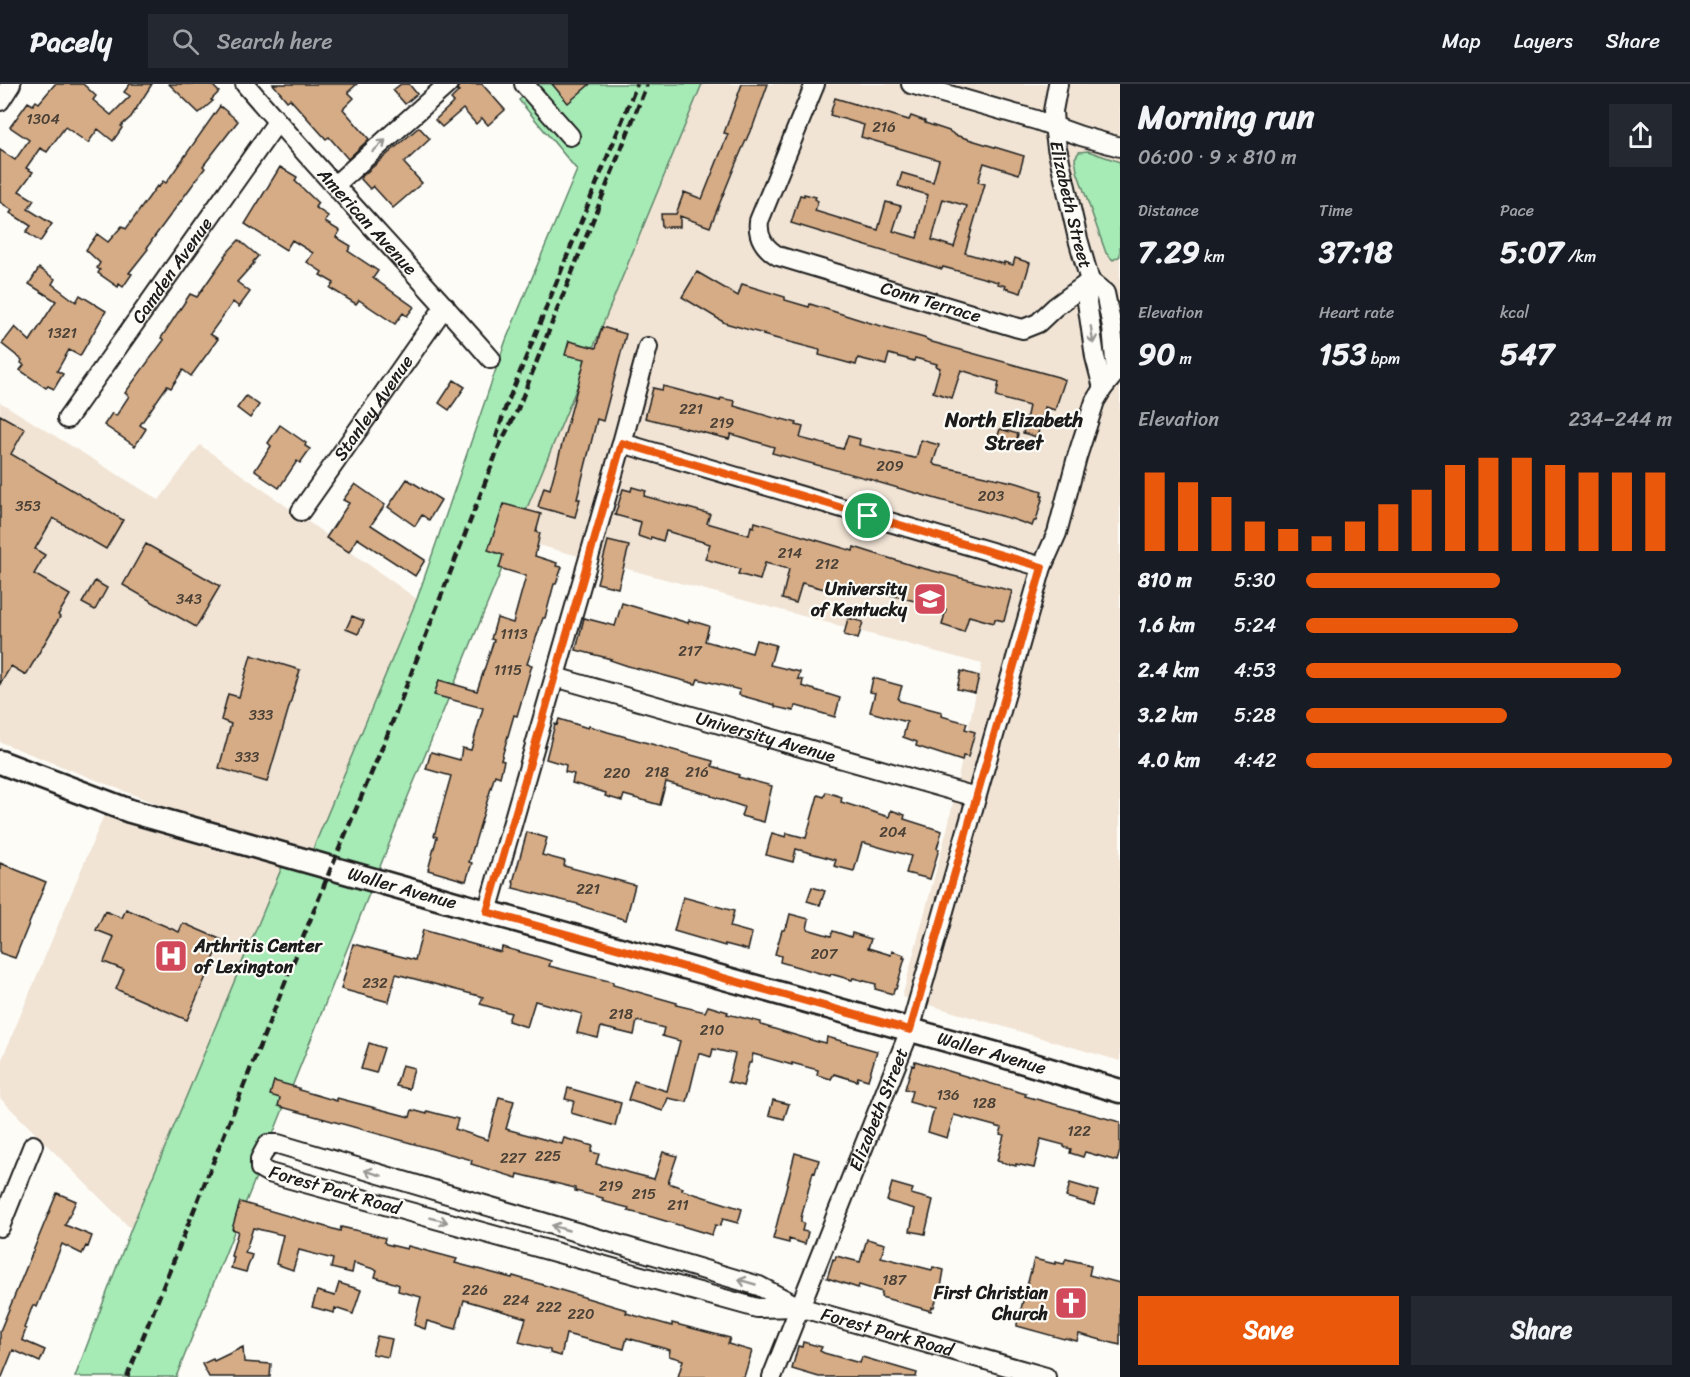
<!DOCTYPE html>
<html lang="en">
<head>
<meta charset="utf-8">
<style>
  body { margin:0; font-family:Sriracha,sans-serif; background:#242831; color:#f1f3f6; height:100vh; display:flex; flex-direction:column; font-size:22px; white-space:nowrap }
  * { box-sizing:border-box; margin:0 }
  p { font-size:20px; color:#9ea1a6 }
  .icon { flex:none; width:33px; height:33px; fill:none; stroke:currentColor; stroke-width:2; stroke-linecap:round; stroke-linejoin:round }
  .map { position:relative; flex:1; overflow:hidden }
  .drawer { display:flex; flex-direction:column; background:#171b24; width:570px }
  .drawer>* { flex:none }
  .pin { position:absolute; display:grid; place-items:center; width:51px; height:51px; color:#fff; margin:-26px; border:3px solid #fff; border-radius:50%; box-shadow:0 2px 6px #0007 }
  .round { display:grid; place-items:center; flex:none; width:63px; height:63px; border-radius:0px; background:#242831 }
  .headline { display:flex; align-items:center; justify-content:space-between; height:102px; padding:0 18px }
  h1 { font-size:33px; font-weight:700; line-height:45px }
  .figures { display:grid; grid-template-columns:repeat(3,1fr); gap:9px; height:102px; padding:6px 18px }
  .figures div { display:grid; align-content:center }
  .figures b { font-size:30px; font-weight:700 }
  .figures small { font-size:16px; font-weight:400 }
  .figures p { font-size:16px }
  .chart { height:168px; padding:12px 18px }
  .chart p { display:flex; justify-content:space-between }
  .chart svg { width:100%; height:108px; margin-top:6px; stroke:#ea580c; stroke-width:6 }
  .cta { display:flex; gap:12px; margin-top:auto; padding:12px 18px }
  .cta a { flex:1; height:69px; border-radius:0px; background:#ea580c; color:#fff; font-size:24px; font-weight:700; line-height:69px; text-align:center }
  .cta a+a { background:#242831; color:#f1f3f6 }
  ul { padding:0 18px; list-style:none; font-size:20px }
  li { display:grid; grid-template-columns:96px 72px 1fr; align-items:center; height:45px }
  li i { height:15px; border-radius:8px; background:#ea580c }
  header { display:flex; align-items:center; gap:36px; box-sizing:border-box; height:84px; padding:0 30px; background:#171b24; border-bottom:2px solid #363941 }
  header strong { font-size:28px }
  nav { display:flex; gap:33px; margin-inline-start:auto; font-size:21px }
  .search { width:420px; height:54px; background:#242831; display:flex; align-items:center; gap:15px; box-sizing:border-box; padding:0 21px; border-radius:0px; color:#9ea1a6; font-size:22px }
  main { display:flex; flex:1; min-height:0 }
  .map>svg:first-child { display:block }
  .built { fill:#f1e4d5 }
  .green { fill:#a6ebb6; stroke:#618469; stroke-width:1.5 }
  .building { fill:#d5ac86; stroke:#1c1c1c; stroke-width:1.5; fill-rule:evenodd }
  .lines { fill:none; stroke-linecap:round; stroke-linejoin:round }
  .minor-casing { stroke:#1c1c1c; stroke-width:22 }
  .major-casing { stroke:#1c1c1c; stroke-width:27 }
  .minor { stroke:#fdfcf7; stroke-width:18 }
  .major { stroke:#fdfcf7; stroke-width:22 }
  .rail { stroke:#1c1c1c; stroke-width:4.5; stroke-dasharray:9 4.5; stroke-linecap:butt }
  .oneway { stroke:#989794 }
  .route-casing { stroke:#fff; stroke-width:12 }
  .route { stroke:#ea580c; stroke-width:8 }
  .labels { text-anchor:middle; dominant-baseline:central; stroke-width:4.5; stroke-linejoin:round; paint-order:stroke }
  .number-label { font-size:15px; fill:#4a4036 }
  .street-label { font-size:18px; fill:#1c1c1c; stroke:#fdfcf7 }
  .poi-label { font-size:18px; font-weight:bold; fill:#1c1c1c; stroke:#fdfcf7; text-anchor:end }
  .neighbourhood-label { font-size:20px; font-weight:bold; fill:#1c1c1c; stroke:#fdfcf7 }
</style>
</head>
<body>
<header>
<strong>Pacely</strong>
<div class="search"><svg class="icon" aria-label="search" viewBox="0 0 24 24"><circle cx="10" cy="10" r="6"/><path d="M15 15l6 6"/></svg>Search here</div>
<nav><a>Map</a><a>Layers</a><a>Share</a></nav>
</header>
<main>
<div class="map">
<svg width="1120" height="1293" viewBox="0 0 1120 1293">
  <rect width="100%" height="100%" fill="#fdfcf7"/>
  <filter id="ink" filterUnits="userSpaceOnUse"><feTurbulence type="fractalNoise" baseFrequency=".0167" numOctaves="2"/><feDisplacementMap in="SourceGraphic" scale="12" xChannelSelector="R" yChannelSelector="G"/><feConvolveMatrix kernelMatrix="1 2 1 2 8 2 1 2 1" color-interpolation-filters="sRGB"/></filter>
  <g filter="url(#ink)">
    <!-- built -->
    <path class="built" d="M702 0H1120V977L902 913 948 742 982 580 500 451 662 99Z
      M0 318 159 416 200 361 417 515 308 778 287 772 131 1145 0 1014V980L109 719 278 768 0 658Z"/>
    <!-- green -->
    <path class="green" d="M538 0H702L409 710 176 1293H75L131 1145 287 771 308 777 417 515 506 256 577 86 519 16Z
      M1088 67 1120 78V172L1113 176 1106 169 1077 87 1075 74 1079 68Z"/>
    <!-- building -->
    <path class="building" d="M55 0H83L96 12 93 16 111 31 130 12 124 8 130 0H152L131 33 121 42 122 44 113 57 98 45 88 59 65 43 47 68 40 64 26 84 33 88 19 107 34 116 28 125 52 140 40 158 26 148 31 142 10 129 12 126 0 118V66L15 76 29 56 10 43 28 18 33 21 36 17 39 19Z
      M169 0H211L219 8 211 16 213 17 199 29Z
      M273 0H357L348 8 354 14 343 25 369 55 348 75 329 53 326 55 290 15 287 17Z
      M401 0H409L417 10 405 20 393 6Z
      M459 0H482L505 26 488 41 482 34 476 40 463 25 442 43 435 36 454 18 451 15 459 7 457 6Z
      M552 0H590L568 19Z
      M742 0H768L752 45H751L736 79 710 143 680 132V143H662L661 130H676L684 108 702 115 728 50 724 49Z
      M835 14 909 36 911 32 925 37V39L949 47 955 51 1024 72 1019 90 984 79 978 98 985 100 965 169 1004 180V178L1013 181 1015 174 1030 179 1021 209 1005 204 1006 202 998 200V198L943 183 942 185 791 139 800 111 804 112V110L816 113 815 115 818 117 815 127 878 146 886 118 901 122 893 147 917 154 928 111 898 102 902 89 933 98 939 76 861 53 864 41 830 31ZM943 115 967 122 954 163 932 156Z
      M220 22 238 37 203 82 205 84 152 156 147 164 148 165 129 189 132 190 123 203 119 200 118 203 98 189 100 186 97 184 100 179 86 166 97 150 108 158 122 142 126 145 157 102 159 103 163 97 166 99Z
      M419 43 430 55 404 79 422 99 393 124 373 102 370 105 360 94Z
      M280 83 297 93 295 97 318 119 315 123 328 132 325 138 340 147 336 153 351 162 348 167 378 187 373 194 414 223 407 232 403 229 395 240 359 216 356 220 330 204 334 199 320 191 322 188 307 178 313 169 292 156 286 166 245 140Z
      M239 156 258 172 253 178 254 179 237 198 250 208 239 223 233 218 210 250 218 255 191 292 183 286 171 304 167 302 140 341 146 345 135 362 104 341 112 329 116 332 129 312 125 309 164 256 161 254 190 210 197 213 225 173 224 172Z
      M39 184 55 195 52 200 76 218 80 211 106 227 80 272 69 266 57 287 63 290 54 305 48 302 46 304 20 286 24 281 21 279 22 276 2 260 15 243 30 257 56 217 29 200Z
      M697 188 738 212 742 200 785 213V216L809 223 810 220 867 238 924 254 932 258 1058 293 1065 296 1055 326 1045 323 1037 353 1023 349 1029 322 996 313 999 298 961 286 952 314 933 308 940 284 936 282 937 280 915 274 914 277 889 270 886 281 858 274 856 281 819 271 820 266 763 251 764 250 725 239 682 213Z
      M602 243 626 250 603 337 597 335 577 415H580L575 433 538 423 544 403 550 405 585 275 565 271 569 257 596 264Z
      M454 296 465 303 449 326 439 319Z
      M663 302 720 317 721 314 735 317 734 322 781 336 782 335 797 339 796 341 803 343 800 354 843 365 848 352 860 355 859 361 914 374H916L921 356 939 361 933 379 935 381 1017 399 1042 407 1041 412H1043L1036 437H1034L1032 442 1012 435 940 416 877 398V397L772 369 774 363 731 350 729 355 645 334 653 304 662 306Z
      M246 312 259 321 250 334 237 324Z
      M0 331 25 345 11 370 123 436 106 465 53 434 35 465 45 471 34 490 70 511 58 531 60 533 26 591 11 582 0 600Z
      M280 341 306 359 305 362 310 365 300 379 297 377 279 404 261 392 262 391 255 386 271 362 268 359Z
      M1000 345 1018 350 1015 363 996 358Z
      M407 395 441 416 429 436 422 431 415 442 388 423Z
      M355 400 385 421 371 441 425 476 415 492 357 454 349 468 326 454 349 419 343 416Z
      M632 403 646 407 644 412 710 430 707 439 749 451 751 442 754 443 755 438 853 467 854 463 914 482 1012 507 1004 537 995 535 994 539 969 532 964 548 942 541 946 525 864 504 863 510 834 502 832 507 802 499 796 519 782 515 789 485 765 479 760 496 738 490 740 485 705 475 710 460 666 447 663 457 651 453 650 456 638 452 641 438 615 431 623 405 631 407Z
      M504 420 541 430 536 448 540 449 535 472 557 479 556 482 562 483 556 500H554L545 534H543L527 580 532 581 517 632 514 631 501 676 504 677 500 693 495 691 494 694 469 778 472 779 466 797 428 786 437 753 434 752 451 692 426 685 431 668 460 676 462 664 471 666 483 624 434 611 439 596 477 607 494 556 491 555 497 534 513 539 526 492 499 484 503 471 488 466Z
      M608 457 629 462 618 504 597 499Z
      M146 460 220 502 196 543 123 501Z
      M95 497 107 504 95 526 82 519Z
      M622 519 688 539 689 536 709 542 705 557 730 564 731 563 752 569 756 556 776 561 770 581 800 588 798 595 803 596 802 602 840 614 835 633 797 622H795L794 627 775 623V621L739 611 740 606 698 595 696 600 628 582 610 576 611 575 576 566 584 534 615 542Z
      M352 532 364 537 358 550 346 545Z
      M848 534 863 538 858 555 844 551Z
      M251 571 300 586 267 698 219 684 231 640 221 636 228 610 239 613Z
      M961 587 979 592 975 609 957 605Z
      M873 594 902 602 898 615 900 617 942 628 941 632 967 639 965 645 975 648 968 673 963 672 962 677 916 662 917 658 903 653 907 638 870 628 875 609 870 608Z
      M559 635 588 644 589 642 608 648 713 677 712 682 739 691 738 693 772 702 764 738 741 732 744 723 711 712V711L666 698 660 721 624 711 622 717 605 712 606 709 572 699 574 690 565 688 566 681 546 675 555 640 557 641Z
      M826 708 842 713 841 718 889 733 891 726 905 731 904 735 942 747 937 764 939 765 930 795 906 789 911 772 865 759H862L854 787 834 782 836 776 796 765 793 778 766 771 772 749 786 753 787 749 806 754 818 711 824 713Z
      M527 748 547 754 542 771 565 777 564 782 635 801 626 836 578 821V820L513 804 514 799 513 798Z
      M0 779 46 798 15 874 0 869Z
      M812 803 825 807 820 821 807 817Z
      M683 813 734 827 730 843 752 849 748 866 725 860V862L674 847Z
      M126 825 179 848 183 839 222 856 187 936 116 905 124 886 104 878 114 853 96 846 105 827 122 834Z
      M790 830 809 835 807 845 831 852 833 847 851 853 852 849 871 855 868 864 891 871 892 867 904 871 903 874H905L896 905H894L893 910 875 905 876 900 853 894 852 896 831 890 830 892 780 878 781 872 775 870 782 846H784L786 841 787 842Z
      M423 846 493 866 501 868 502 863 535 872 551 877 549 882 613 898V901L677 919 676 921 705 928 708 922 728 928 727 930 761 938V941L818 958V957L826 959 827 953 877 967 868 996 858 993 857 997 834 990 831 995 817 991 818 986 792 979V981L753 970 751 979H749L743 1002 728 998 735 970 713 965 711 973 699 969 687 1018 668 1014 663 1027 628 1016 634 997 667 1007 680 957 662 952 664 944 637 937 634 951 601 943 598 954 577 949 582 930 535 917 527 943 508 937 511 929 480 920 483 913 396 890 389 918 341 905 353 860 415 876Z
      M369 959 384 964 376 989 361 985Z
      M915 977 1026 1010 1025 1012 1120 1038V1067L1117 1077 1085 1068 1083 1073 1070 1069 1071 1065 1064 1063V1061L1041 1055 1034 1084 1016 1080V1082L997 1077 1004 1051 1000 1050 1002 1044 954 1031 947 1054 928 1048 934 1025 909 1018 912 1007 905 1005 912 981 914 982Z
      M402 981 414 984 409 1005 396 1002Z
      M274 997 299 1004V1006L337 1017V1014L410 1033 412 1026 427 1030V1027L458 1035 455 1045 488 1056 499 1013 514 1017 506 1045 562 1060 564 1054 593 1062 591 1068 599 1070 596 1080 654 1095 663 1068 677 1072 668 1099 683 1104 682 1106 742 1125 738 1139 723 1135 720 1142 715 1141 712 1151 652 1133 628 1127 629 1124 602 1117 603 1114 575 1107V1104L518 1090 517 1094 471 1080 472 1076 278 1022 280 1014 270 1011Z
      M568 1004 621 1019 615 1042 571 1029 574 1017 565 1015Z
      M773 1016 789 1020 784 1035 769 1031Z
      M795 1069 819 1076 815 1089 813 1088 801 1134V1138L804 1139 802 1147 808 1148 805 1160 789 1155V1159L773 1155Z
      M892 1099 913 1105 911 1110 933 1116 925 1150 910 1147 915 1125 887 1117Z
      M1070 1099 1098 1107 1094 1121 1066 1113Z
      M57 1109 76 1117 65 1141 92 1152 88 1163 86 1162 82 1170 62 1160 37 1223 33 1221 24 1244 26 1245 22 1256 45 1266 40 1278 13 1266 2 1293H0V1247Z
      M240 1118 340 1147 341 1143 363 1148 385 1154 384 1158 386 1160 407 1165 408 1162 457 1175 455 1179 512 1194 513 1192 547 1202 627 1226 626 1229 672 1242V1239L730 1254 728 1260 752 1267 744 1293H678L683 1276 669 1272 670 1266 627 1254 624 1265 566 1250 561 1272 550 1269V1266L519 1258 526 1234 464 1216 456 1245 427 1237 425 1245 414 1241 421 1213 398 1207 399 1201 397 1200 375 1193 377 1186 354 1179 352 1189 331 1184 333 1175 299 1166 293 1186 276 1180 283 1151 253 1144 245 1169 252 1171 246 1188 231 1184 234 1173 231 1172 238 1147 232 1145Z
      M867 1155 885 1160 881 1173 932 1186 933 1183 944 1186 940 1209 938 1210 934 1223H932L931 1227 881 1213 882 1208 859 1201 858 1204 827 1194 833 1175 835 1176 836 1172 860 1178Z
      M1034 1175 1055 1180V1178L1064 1180 1066 1175 1087 1180 1086 1181 1091 1182 1089 1191 1120 1199V1261L1079 1250 1077 1257 1065 1254 1064 1255 1017 1242V1240Z
      M339 1199 361 1206 353 1230 335 1224 334 1229 312 1223 317 1207 335 1212Z
      M377 1252 392 1255 388 1273 372 1270Z
      M803 1258 822 1263 820 1267 824 1269 860 1279 862 1273 917 1289 916 1293H819L792 1285 798 1262 802 1263Z
      M243 1263 244 1278 271 1280 270 1293H209L202 1280 213 1275 214 1277Z"/>
    <g class="lines">
      <defs>
        <g id="minor">
          <path id="s1" d="M245 0C325 94 410 182 491 275"/>
          <path d="M524 0 570 52"/>
          <path id="s2" d="M815 0 759 137C757 154 765 164 778 172L1015 243 1023 245 1038 239 1055 223 1090 197"/>
          <path d="M911 0 1036 36 1081 52 1120 63"/>
          <path id="s3" d="M1058 0 1053 27 1054 42 1057 64 1078 155 1090 197 1087 218 1095 273 1103 304"/>
          <path d="M0 17 11 0"/>
          <path d="M335 101 448 0"/>
          <path id="s4" d="M67 335 277 38"/>
          <path d="M622 359 1042 483"/>
          <path id="s5" d="M301 427 445 222"/>
          <path id="s6" d="M555 593 976 713"/>
          <path d="M487 828 622 359 648 263"/>
          <path d="M0 1143 33 1061"/>
          <path id="s7" d="M799 1223 757 1224 269 1089 260 1084V1075L268 1060H278L759 1202 799 1223 1046 1293"/>
          <path id="s8" d="M772 1293 910 946 1042 483 1057 449 1077 373 1095 317 1103 304 1116 288 1112 243 1105 209 1090 197"/>
        </g>
        <g id="major">
          <path id="s9" d="M0 678 130 727 487 828 997 970 1120 1007"/>
        </g>
      </defs>
      <!-- minor casing -->
      <use href="#minor" class="minor-casing"/>
      <!-- major casing -->
      <use href="#major" class="major-casing"/>
      <!-- minor -->
      <use href="#minor" class="minor"/>
      <!-- major -->
      <use href="#major" class="major"/>
      <!-- rail -->
      <path class="rail" d="M496 354 505 325 637 0
        M127 1293 331 784 385 657 500 360 517 327 647 0"/>
    </g>
    <!-- one-way arrows -->
    <defs><path id="oneway-shaft" d="M-6 0H5M1.5-3L5.5 0L1.5 3" fill="none" stroke-width="1.6" stroke-linecap="round" stroke-linejoin="round" transform="scale(1.5)"/></defs>
    <g class="oneway">
      <use href="#oneway-shaft" transform="translate(379 62) rotate(-42)"/>
      <use href="#oneway-shaft" transform="translate(1092 251) rotate(82)"/>
      <use href="#oneway-shaft" transform="translate(373 1089) rotate(-163)"/>
      <use href="#oneway-shaft" transform="translate(439 1136) rotate(15)"/>
      <use href="#oneway-shaft" transform="translate(560 1144) rotate(-164)"/>
      <use href="#oneway-shaft" transform="translate(747 1198) rotate(-164)"/>
    </g>
  </g>
  <g class="lines" filter="url(#ink)">
    <defs>
      <path id="route" d="M622 359 1042 483 910 946 487 828Z"/>
    </defs>
    <!-- route casing -->
    <use href="#route" class="route-casing"/>
    <!-- route -->
    <use href="#route" class="route"/>
  </g>
  <!-- icons -->
  <defs>
    <symbol id="university-square" viewBox="-11 -11 22 22"><rect x="-9" y="-9" width="18" height="18" rx="4" fill="#d1495b" stroke="#fdfcf7"/><path d="M0-5L7-2L0 1L-7-2ZM-4 1L0 2.5L4 1V4Q0 6-4 4Z" fill="#fff"/></symbol>
    <symbol id="hospital-square" viewBox="-11 -11 22 22"><rect x="-9" y="-9" width="18" height="18" rx="4" fill="#d1495b" stroke="#fdfcf7"/><path d="M-5-5h3v3.5h4V-5h3V5h-3V1.5h-4V5h-3Z" fill="#fff"/></symbol>
    <symbol id="church-square" viewBox="-11 -11 22 22"><rect x="-9" y="-9" width="18" height="18" rx="4" fill="#d1495b" stroke="#fdfcf7"/><path d="M-1.2-6h2.4v3.5h3.3v2.4h-3.3V6h-2.4V-.1h-3.3v-2.4h3.3Z" fill="#fff"/></symbol>
  </defs>
  <g fill-rule="evenodd">
    <use href="#university-square" x="911" y="496" width="38" height="38"/>
    <use href="#hospital-square" x="152" y="853" width="38" height="38"/>
    <use href="#church-square" x="1052" y="1200" width="38" height="38"/>
  </g>
  <g class="labels">
    <!-- number labels -->
    <g class="number-label">
      <text x="43" y="35">1304</text>
      <text x="884" y="43">216</text>
      <text x="62" y="249">1321</text>
      <text x="691" y="325">221</text>
      <text x="722" y="339">219</text>
      <text x="890" y="382">209</text>
      <text x="991" y="412">203</text>
      <text x="28" y="422">353</text>
      <text x="790" y="469">214</text>
      <text x="827" y="480">212</text>
      <text x="189" y="515">343</text>
      <text x="514" y="550">1113</text>
      <text x="690" y="567">217</text>
      <text x="508" y="586">1115</text>
      <text x="261" y="631">333</text>
      <text x="247" y="673">333</text>
      <text x="657" y="688">218</text>
      <text x="697" y="688">216</text>
      <text x="617" y="689">220</text>
      <text x="893" y="748">204</text>
      <text x="588" y="805">221</text>
      <text x="824" y="870">207</text>
      <text x="375" y="899">232</text>
      <text x="621" y="930">218</text>
      <text x="712" y="946">210</text>
      <text x="948" y="1011">136</text>
      <text x="984" y="1019">128</text>
      <text x="1079" y="1047">122</text>
      <text x="548" y="1072">225</text>
      <text x="513" y="1074">227</text>
      <text x="611" y="1102">219</text>
      <text x="644" y="1110">215</text>
      <text x="678" y="1121">211</text>
      <text x="894" y="1196">187</text>
      <text x="475" y="1206">226</text>
      <text x="516" y="1216">224</text>
      <text x="549" y="1223">222</text>
      <text x="581" y="1230">220</text>
    </g>
    <!-- street labels -->
    <g class="street-label">
      <text stroke="none"><textPath href="#s3" startOffset="123">Elizabeth Street</textPath></text>
      <text stroke="none"><textPath href="#s1" startOffset="184">American Avenue</textPath></text>
      <text stroke="none"><textPath href="#s4" startOffset="182">Camden Avenue</textPath></text>
      <text stroke="none"><textPath href="#s2" startOffset="350">Conn Terrace</textPath></text>
      <text stroke="none"><textPath href="#s5" startOffset="126">Stanley Avenue</textPath></text>
      <text stroke="none"><textPath href="#s6" startOffset="219">University Avenue</textPath></text>
      <text stroke="none"><textPath href="#s9" startOffset="422">Waller Avenue</textPath></text>
      <text stroke="none"><textPath href="#s9" startOffset="1034">Waller Avenue</textPath></text>
      <text stroke="none"><textPath href="#s8" startOffset="288">Elizabeth Street</textPath></text>
      <text transform="translate(335 1106) rotate(16)">Forest Park Road</text>
      <text stroke="none"><textPath href="#s7" startOffset="1233">Forest Park Road</textPath></text>
    </g>
    <!-- poi labels -->
    <g class="poi-label">
      <text x="907" y="505">University<tspan x="907" dy="21">of Kentucky</tspan></text>
      <text x="194" y="862" text-anchor="start">Arthritis Center<tspan x="194" dy="21">of Lexington</tspan></text>
      <text x="1048" y="1209">First Christian<tspan x="1048" dy="21">Church</tspan></text>
    </g>
    <!-- neighbourhood labels -->
    <g class="neighbourhood-label">
      <text x="1014" y="336">North Elizabeth<tspan x="1014" dy="23">Street</tspan></text>
    </g>
  </g>
</svg>
<div class="pin" style="left:868px;top:432px;background:#1e9e55"><svg class="icon" aria-label="arrive" viewBox="0 0 24 24"><path d="M6 21V4h12l-3 4 3 4H6"/></svg></div>
</div>
<section class="drawer">
<div class="headline"><div><h1>Morning run</h1><p>06:00 · 9 × 810 m</p></div><a class="round"><svg class="icon" aria-label="share" viewBox="0 0 24 24"><path d="M12 15V3M7 8l5-5 5 5M5 13v7h14v-7"/></svg></a></div>
<div class="figures">
<div><p>Distance</p><b>7.29<small> km</small></b></div>
<div><p>Time</p><b>37:18</b></div>
<div><p>Pace</p><b>5:07<small> /km</small></b></div>
</div>
<div class="figures">
<div><p>Elevation</p><b>90<small> m</small></b></div>
<div><p>Heart rate</p><b>153<small> bpm</small></b></div>
<div><p>kcal</p><b>547</b></div>
</div>
<div class="chart"><p><span>Elevation</span>234–244 m</p>
<svg viewBox="0 0 160 44" preserveAspectRatio="none"><path d="M5 44V12M15 44V16M25 44V22M35 44V32M45 44V35M55 44V38M65 44V32M75 44V25M85 44V19M95 44V9M105 44V6M115 44V6M125 44V9M135 44V12M145 44V12M155 44V12"/></svg>
</div>
<ul>
<li><b>810 m</b>5:30<i style="width:53%"></i></li>
<li><b>1.6 km</b>5:24<i style="width:58%"></i></li>
<li><b>2.4 km</b>4:53<i style="width:86%"></i></li>
<li><b>3.2 km</b>5:28<i style="width:55%"></i></li>
<li><b>4.0 km</b>4:42<i style="width:100%"></i></li>
</ul>
<div class="cta"><a>Save</a><a>Share</a></div>
</section>
</main>
</body>
</html>
